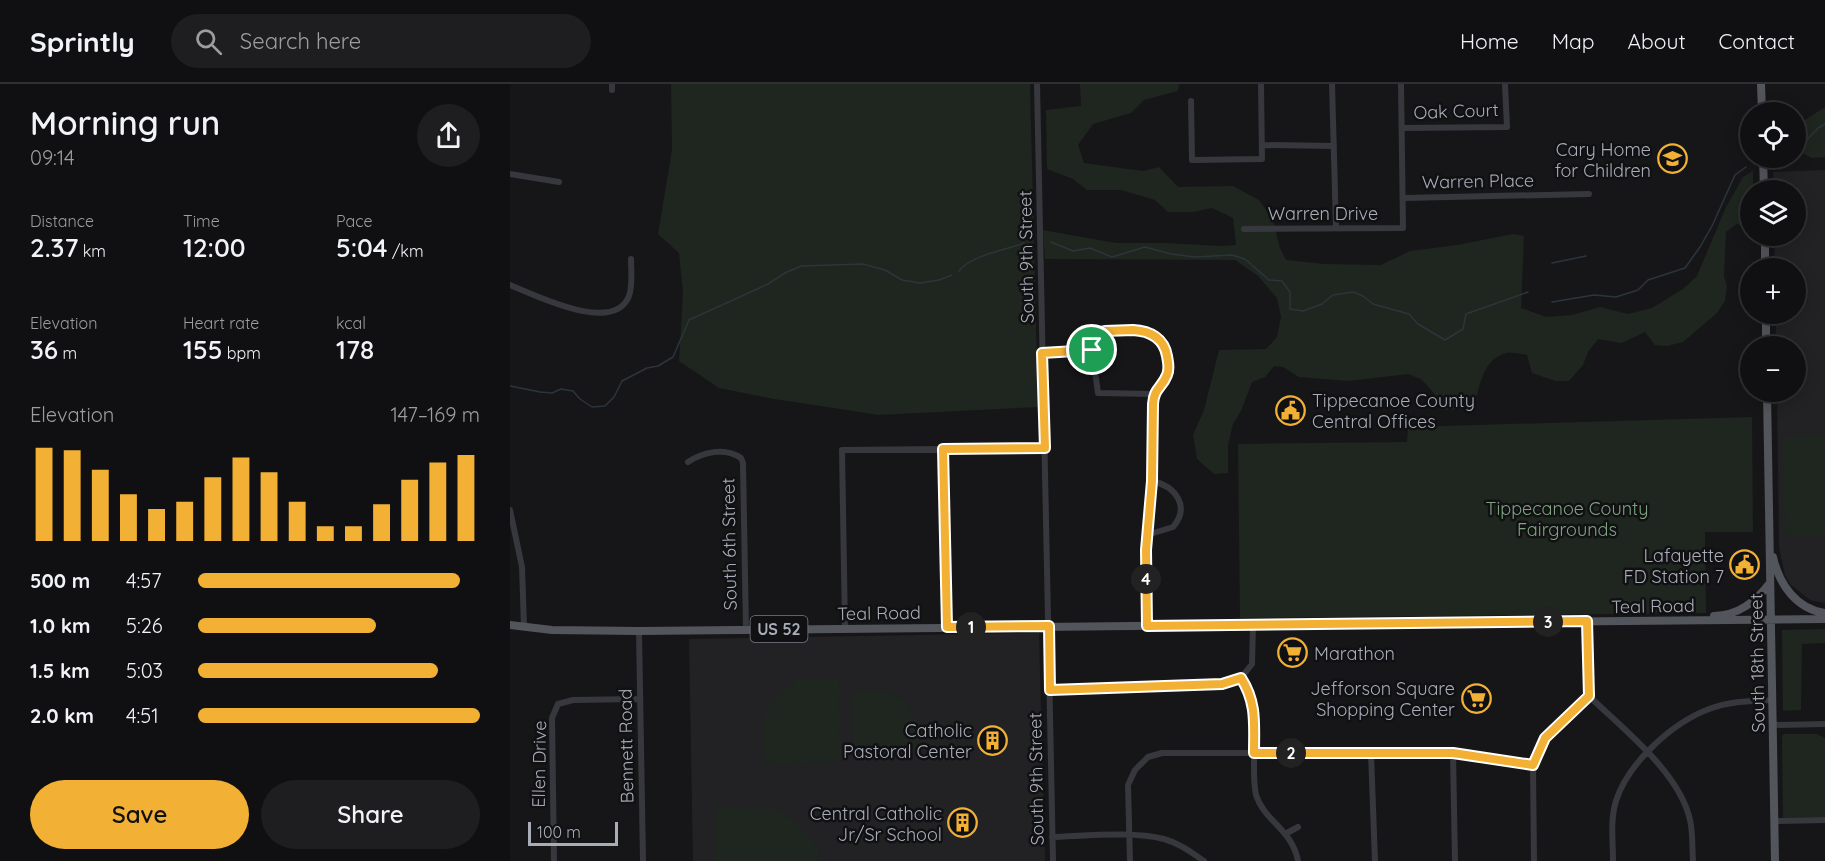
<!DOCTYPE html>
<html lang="en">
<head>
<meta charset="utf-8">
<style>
  body { margin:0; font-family:Quicksand,sans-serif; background:#1e1e20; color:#f1f3f6; height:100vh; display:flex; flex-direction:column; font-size:22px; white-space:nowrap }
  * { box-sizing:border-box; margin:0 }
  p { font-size:20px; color:#9c9d9f }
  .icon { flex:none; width:33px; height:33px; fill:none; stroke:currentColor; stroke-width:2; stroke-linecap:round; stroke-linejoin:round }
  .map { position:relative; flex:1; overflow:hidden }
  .side { display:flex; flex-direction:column; background:#101012; width:510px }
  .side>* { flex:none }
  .controls { position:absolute; left:1230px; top:18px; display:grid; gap:12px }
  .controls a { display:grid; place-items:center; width:66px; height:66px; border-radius:50%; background:#101012; box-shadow:0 3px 15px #0003,0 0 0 2px #303032; font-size:30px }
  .scale { position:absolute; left:18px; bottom:15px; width:90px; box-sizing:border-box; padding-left:6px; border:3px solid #a8adb8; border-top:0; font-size:16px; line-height:21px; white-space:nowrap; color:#a8adb8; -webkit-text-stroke:4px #111113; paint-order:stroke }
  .pin { position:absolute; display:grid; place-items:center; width:51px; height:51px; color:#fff; margin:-26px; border:3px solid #fff; border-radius:50%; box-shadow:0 2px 6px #0007 }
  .km { position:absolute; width:30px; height:30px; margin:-15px; border-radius:50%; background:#222; color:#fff; font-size:16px; line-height:30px; text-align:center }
  .round { display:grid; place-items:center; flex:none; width:63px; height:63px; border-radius:32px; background:#1e1e20 }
  .head { display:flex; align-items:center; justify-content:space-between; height:102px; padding:0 30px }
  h1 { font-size:33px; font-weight:600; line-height:45px }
  .stats { display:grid; grid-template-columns:repeat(3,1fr); gap:9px; height:102px; padding:6px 30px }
  .stats div { display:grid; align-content:center }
  .stats b { font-size:26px; font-weight:600 }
  .stats small { font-size:16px; font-weight:400 }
  .stats p { font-size:16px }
  .chart { height:168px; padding:12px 30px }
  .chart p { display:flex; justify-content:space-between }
  .chart svg { width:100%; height:108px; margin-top:6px; stroke:#f2b134; stroke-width:6 }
  .action { display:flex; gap:12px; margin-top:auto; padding:12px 30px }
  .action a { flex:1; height:69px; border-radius:36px; background:#f2b134; color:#111; font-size:24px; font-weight:600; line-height:69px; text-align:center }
  .action a+a { background:#1e1e20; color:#f1f3f6 }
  ul { padding:0 30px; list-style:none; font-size:20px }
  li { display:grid; grid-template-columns:96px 72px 1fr; align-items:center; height:45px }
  li i { height:15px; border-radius:8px; background:#f2b134 }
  header { display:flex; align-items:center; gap:36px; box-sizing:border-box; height:84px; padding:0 30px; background:#101012; border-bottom:2px solid #303032 }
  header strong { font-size:28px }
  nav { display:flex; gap:33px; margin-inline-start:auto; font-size:21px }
  .search { width:420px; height:54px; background:#1e1e20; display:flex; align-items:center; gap:15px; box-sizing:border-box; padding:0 21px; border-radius:33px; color:#9c9d9f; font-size:22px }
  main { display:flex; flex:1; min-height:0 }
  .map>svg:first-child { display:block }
  .built { fill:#222225 }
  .green { fill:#1e261f }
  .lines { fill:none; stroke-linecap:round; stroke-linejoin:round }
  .stream { stroke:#2c353c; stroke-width:1.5 }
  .minor { stroke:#37383d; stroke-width:6 }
  .major { stroke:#53555c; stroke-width:8 }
  .route-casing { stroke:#fff; stroke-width:12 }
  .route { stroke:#f2b134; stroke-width:8 }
  .labels { text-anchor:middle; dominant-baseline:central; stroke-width:5; stroke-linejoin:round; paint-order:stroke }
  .shield { fill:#111113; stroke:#7b7e86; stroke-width:1.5 }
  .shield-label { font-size:16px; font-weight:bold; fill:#a8adb8 }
  .street-label { font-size:18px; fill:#a8adb8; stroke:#111113 }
  .poi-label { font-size:18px; fill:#a8adb8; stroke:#111113; text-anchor:end }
  .park-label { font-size:18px; fill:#7fa381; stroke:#111113 }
</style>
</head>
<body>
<header>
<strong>Sprintly</strong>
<div class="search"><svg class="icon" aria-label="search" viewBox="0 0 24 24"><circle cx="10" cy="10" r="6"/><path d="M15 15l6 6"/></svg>Search here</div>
<nav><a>Home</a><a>Map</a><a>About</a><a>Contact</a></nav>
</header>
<main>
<section class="side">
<div class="head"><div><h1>Morning run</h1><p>09:14</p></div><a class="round"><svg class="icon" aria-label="share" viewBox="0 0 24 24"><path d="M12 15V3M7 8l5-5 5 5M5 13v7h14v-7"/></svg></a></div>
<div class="stats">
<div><p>Distance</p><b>2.37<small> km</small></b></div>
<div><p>Time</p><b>12:00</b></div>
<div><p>Pace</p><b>5:04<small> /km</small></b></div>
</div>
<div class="stats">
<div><p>Elevation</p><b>36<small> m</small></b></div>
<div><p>Heart rate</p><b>155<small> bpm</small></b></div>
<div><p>kcal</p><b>178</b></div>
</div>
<div class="chart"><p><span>Elevation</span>147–169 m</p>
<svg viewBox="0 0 160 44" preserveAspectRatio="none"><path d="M5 44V6M15 44V7M25 44V15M35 44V25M45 44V31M55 44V28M65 44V18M75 44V10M85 44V16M95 44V28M105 44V38M115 44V38M125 44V29M135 44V19M145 44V12M155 44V9"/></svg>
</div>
<ul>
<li><b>500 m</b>4:57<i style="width:93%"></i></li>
<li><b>1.0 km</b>5:26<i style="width:63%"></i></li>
<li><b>1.5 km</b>5:03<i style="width:85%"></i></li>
<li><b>2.0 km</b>4:51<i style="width:100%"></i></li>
</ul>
<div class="action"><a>Save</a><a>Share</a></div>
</section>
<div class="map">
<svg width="1315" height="777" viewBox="0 0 1315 777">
  <rect width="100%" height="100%" fill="#161618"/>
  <!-- built -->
  <path class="built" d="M1315 86V519L1300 516 1280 500 1275 491 1269 463 1267 308H1286V262H1266V230H1286V184H1265L1264 152H1286V106H1264L1263 88Z
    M529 549 535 777H183L179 555Z"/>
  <!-- green -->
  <path class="green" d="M161 0H520L528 323 369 331 264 315 209 304 169 277 173 209 169 169 148 150 162 66Z
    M570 0H669L668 7 634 16 621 29 583 40 568 61 574 79 633 87 649 83 668 103 723 102 749 116 763 136 770 164 776 176 815 180 871 181 900 167 947 161 1003 150 1014 152 1011 224 1036 233 1062 231 1090 223 1118 230 1142 224 1173 205 1187 192 1216 123 1233 93 1243 87V106H1240V146L1227 140 1216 148 1214 193 1217 202 1215 217 1207 229 1173 258 1157 262 1145 261 1135 248 1112 259 1088 255 1078 268 1073 281 1059 297H1046L1022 289 1017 271C1012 270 1003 268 997 269 972 274 970 304 963 324L933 326 923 308 911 295 898 290 839 297 789 293 773 283 764 282 755 293 742 298 731 327 723 340 718 361V389L704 390 687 375 683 351 694 326 709 266 756 265 767 253 771 233 767 214 748 192 725 176 535 175 533 146 606 159H654L712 162 726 161 723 134 702 124 683 128H658L645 116 611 106H577L563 95 537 85 536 26 571 22Z
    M1315 23V73L1302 74 1292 69H1286V42Z
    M1242 333 1243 448H1195L1196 529 730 534 728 360 897 358 898 343Z
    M1315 352V451L1275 452 1273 353Z
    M1315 545V559L1292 560 1291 626 1273 627 1272 546Z
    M289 595 329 596 330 678 254 679C253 632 248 624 289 595Z
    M344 607H378L393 617 408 637 407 670 351 671 344 665Z
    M1274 650H1307L1315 654V733L1273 734 1272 652Z
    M206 724 266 725 287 739 308 764 309 777H206Z"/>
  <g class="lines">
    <!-- stream -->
    <path class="stream" d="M1286 55 1295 58 1308 44 1315 40
      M541 158 563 167 580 164 602 173 635 163 661 170 685 173 722 171 735 175 759 196 772 197 780 208V225L793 227 812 220 823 211 843 208 853 212 863 220 899 230 908 240 935 256 953 245 956 230 1018 208
      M1042 179 1076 172
      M449 187C461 171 496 166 514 159
      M1042 218 1084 211 1106 213 1128 206 1138 196 1175 184 1190 163 1202 142 1225 91 1236 83
      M0 302 30 308 42 309 51 305 63 307 70 315 82 323 95 322 104 313 112 297 137 284 148 282 163 273 179 236 258 200 275 189 291 182 353 180 375 186 392 196 410 199 429 196 442 191"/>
    <!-- minor -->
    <path class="minor" d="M102 0V6
      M527 0 543 777
      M822 0 826 144
      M681 17 682 76 752 75 751 0
      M892 44 997 43 995 0
      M752 61 824 62
      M0 90 49 98
      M894 114 1079 110
      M734 145 893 144 891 0
      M0 201C25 211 104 251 119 212 123 201 121 187 121 175
      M582 266 588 309 644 310
      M532 269 582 266 588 249C617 240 667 246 658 287 655 301 644 304 643 320L642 397 636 466 637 542
      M433 365 437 543
      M178 378C193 368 215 363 231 374L233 379 236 546
      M0 426 12 483 14 543
      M637 451 663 443C681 422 665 402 642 397
      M743 541 742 580 731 594C749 622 744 651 744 684 744 693 744 702 746 711 754 737 782 745 788 777
      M335 545 332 366 535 364
      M129 547 133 777
      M540 606 712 600 731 594
      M1079 612C1113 645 1170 689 1180 736 1183 749 1182 763 1183 777
      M1263 641 1315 640
      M861 669 865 777
      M943 669 945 777
      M1265 737 1315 736
      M777 749 788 743
      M542 753C575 752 623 747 654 755 669 759 681 768 694 777
      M44 777 42 634 48 620 63 616 130 615
      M620 777 618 701 625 686 638 673 652 669H943L1023 681
      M1024 777 1023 681 1035 654 1079 612 1077 537
      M1103 777C1103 757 1100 736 1106 717 1118 679 1162 639 1199 625 1220 617 1241 617 1263 616"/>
    <!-- major -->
    <path class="major" d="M1251 0 1252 28
      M1253 74 1254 106
      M1255 152V184
      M1256 230V262
      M1257 308 1265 777
      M1263 473C1269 500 1286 525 1315 529
      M1204 532C1229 531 1245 518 1260 499
      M0 541 42 546 129 547 1315 535"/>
  </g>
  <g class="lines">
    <defs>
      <path id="route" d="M623 246C640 247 654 254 657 272 658 279 660 284 657 291 652 304 644 304 643 320L642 397 636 466 637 542 1077 537 1079 612 1035 654 1023 681 943 669H744C744 640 747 619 731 594L712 600 540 606 539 542 437 543 433 365 535 364 532 269 582 266 588 249 595 247Z"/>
    </defs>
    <!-- route casing -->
    <use href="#route" class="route-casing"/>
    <!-- route -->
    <use href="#route" class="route"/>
  </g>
  <!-- icons -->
  <defs>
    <symbol id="school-ring" viewBox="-11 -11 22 22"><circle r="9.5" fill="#111113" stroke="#f2b134" stroke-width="1.5"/><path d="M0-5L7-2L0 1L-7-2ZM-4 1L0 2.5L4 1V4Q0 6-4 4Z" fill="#f2b134"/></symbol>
    <symbol id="civic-ring" viewBox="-11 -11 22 22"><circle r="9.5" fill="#111113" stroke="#f2b134" stroke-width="1.5"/><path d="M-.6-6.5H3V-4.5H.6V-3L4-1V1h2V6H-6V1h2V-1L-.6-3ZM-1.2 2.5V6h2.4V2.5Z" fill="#f2b134"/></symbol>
    <symbol id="supermarket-ring" viewBox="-11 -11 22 22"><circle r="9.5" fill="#111113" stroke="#f2b134" stroke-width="1.5"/><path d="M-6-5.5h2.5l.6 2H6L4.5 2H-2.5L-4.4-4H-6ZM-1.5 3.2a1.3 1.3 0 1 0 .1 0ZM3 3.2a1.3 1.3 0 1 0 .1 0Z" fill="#f2b134"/></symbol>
    <symbol id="building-ring" viewBox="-11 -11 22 22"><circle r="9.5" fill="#111113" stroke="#f2b134" stroke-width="1.5"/><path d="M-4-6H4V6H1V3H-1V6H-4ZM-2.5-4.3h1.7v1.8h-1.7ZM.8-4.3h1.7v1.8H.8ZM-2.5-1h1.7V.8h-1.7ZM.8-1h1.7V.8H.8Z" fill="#f2b134"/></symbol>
  </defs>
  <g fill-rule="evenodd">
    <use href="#school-ring" x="1146" y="58" width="33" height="33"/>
    <use href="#civic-ring" x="764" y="310" width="33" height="33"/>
    <use href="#civic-ring" x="1218" y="464" width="33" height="33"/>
    <use href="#supermarket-ring" x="766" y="552" width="33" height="33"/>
    <use href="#supermarket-ring" x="950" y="598" width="33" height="33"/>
    <use href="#building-ring" x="466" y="640" width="33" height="33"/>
    <use href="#building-ring" x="436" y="722" width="33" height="33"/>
  </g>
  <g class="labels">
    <!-- shield labels -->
    <rect class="shield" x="240.5" y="532" width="57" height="26" rx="4.5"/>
    <g class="shield-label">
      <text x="269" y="545">US 52</text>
    </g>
    <!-- street labels -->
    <g class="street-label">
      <text transform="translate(946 27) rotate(-2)">Oak Court</text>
      <text transform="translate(968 97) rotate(-1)">Warren Place</text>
      <text x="813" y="129">Warren Drive</text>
      <text transform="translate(516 173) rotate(-91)">South 9th Street</text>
      <text transform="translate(219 460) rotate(-91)">South 6th Street</text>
      <text transform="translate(1143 522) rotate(-1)">Teal Road</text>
      <text transform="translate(369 529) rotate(-1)">Teal Road</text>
      <text transform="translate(1247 579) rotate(-91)">South 18th Street</text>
      <text transform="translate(116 662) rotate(-91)">Bennett Road</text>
      <text transform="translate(29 680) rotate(-89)">Ellen Drive</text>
      <text transform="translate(526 695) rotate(-91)">South 9th Street</text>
    </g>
    <!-- poi labels -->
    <g class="poi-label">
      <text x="1141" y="65">Cary Home<tspan x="1141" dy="21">for Children</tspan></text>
      <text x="802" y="316" text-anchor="start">Tippecanoe County<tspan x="802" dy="21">Central Offices</tspan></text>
      <text x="1214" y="471">Lafayette<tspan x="1214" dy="21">FD Station 7</tspan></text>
      <text x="804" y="569" text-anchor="start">Marathon</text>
      <text x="945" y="604">Jefforson Square<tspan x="945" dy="21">Shopping Center</tspan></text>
      <text x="462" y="646">Catholic<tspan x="462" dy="21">Pastoral Center</tspan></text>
      <text x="432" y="729">Central Catholic<tspan x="432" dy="21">Jr/Sr School</tspan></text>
    </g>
    <!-- park labels -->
    <g class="park-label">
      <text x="1057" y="424">Tippecanoe County<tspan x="1057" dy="21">Fairgrounds</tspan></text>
    </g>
  </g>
</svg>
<div class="controls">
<a><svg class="icon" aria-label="locate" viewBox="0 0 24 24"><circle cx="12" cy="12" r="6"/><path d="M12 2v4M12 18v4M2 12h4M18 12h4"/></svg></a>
<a><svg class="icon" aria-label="layers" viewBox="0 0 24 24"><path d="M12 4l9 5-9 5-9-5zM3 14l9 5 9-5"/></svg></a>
<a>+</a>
<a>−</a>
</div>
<div class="scale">100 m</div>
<div class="pin" style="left:582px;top:266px;background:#1e9e55"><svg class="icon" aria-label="arrive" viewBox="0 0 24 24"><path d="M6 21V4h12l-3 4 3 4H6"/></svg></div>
<b class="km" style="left:461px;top:543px">1</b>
<b class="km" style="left:781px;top:669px">2</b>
<b class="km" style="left:1038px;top:538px">3</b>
<b class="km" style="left:636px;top:495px">4</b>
</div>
</main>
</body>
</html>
